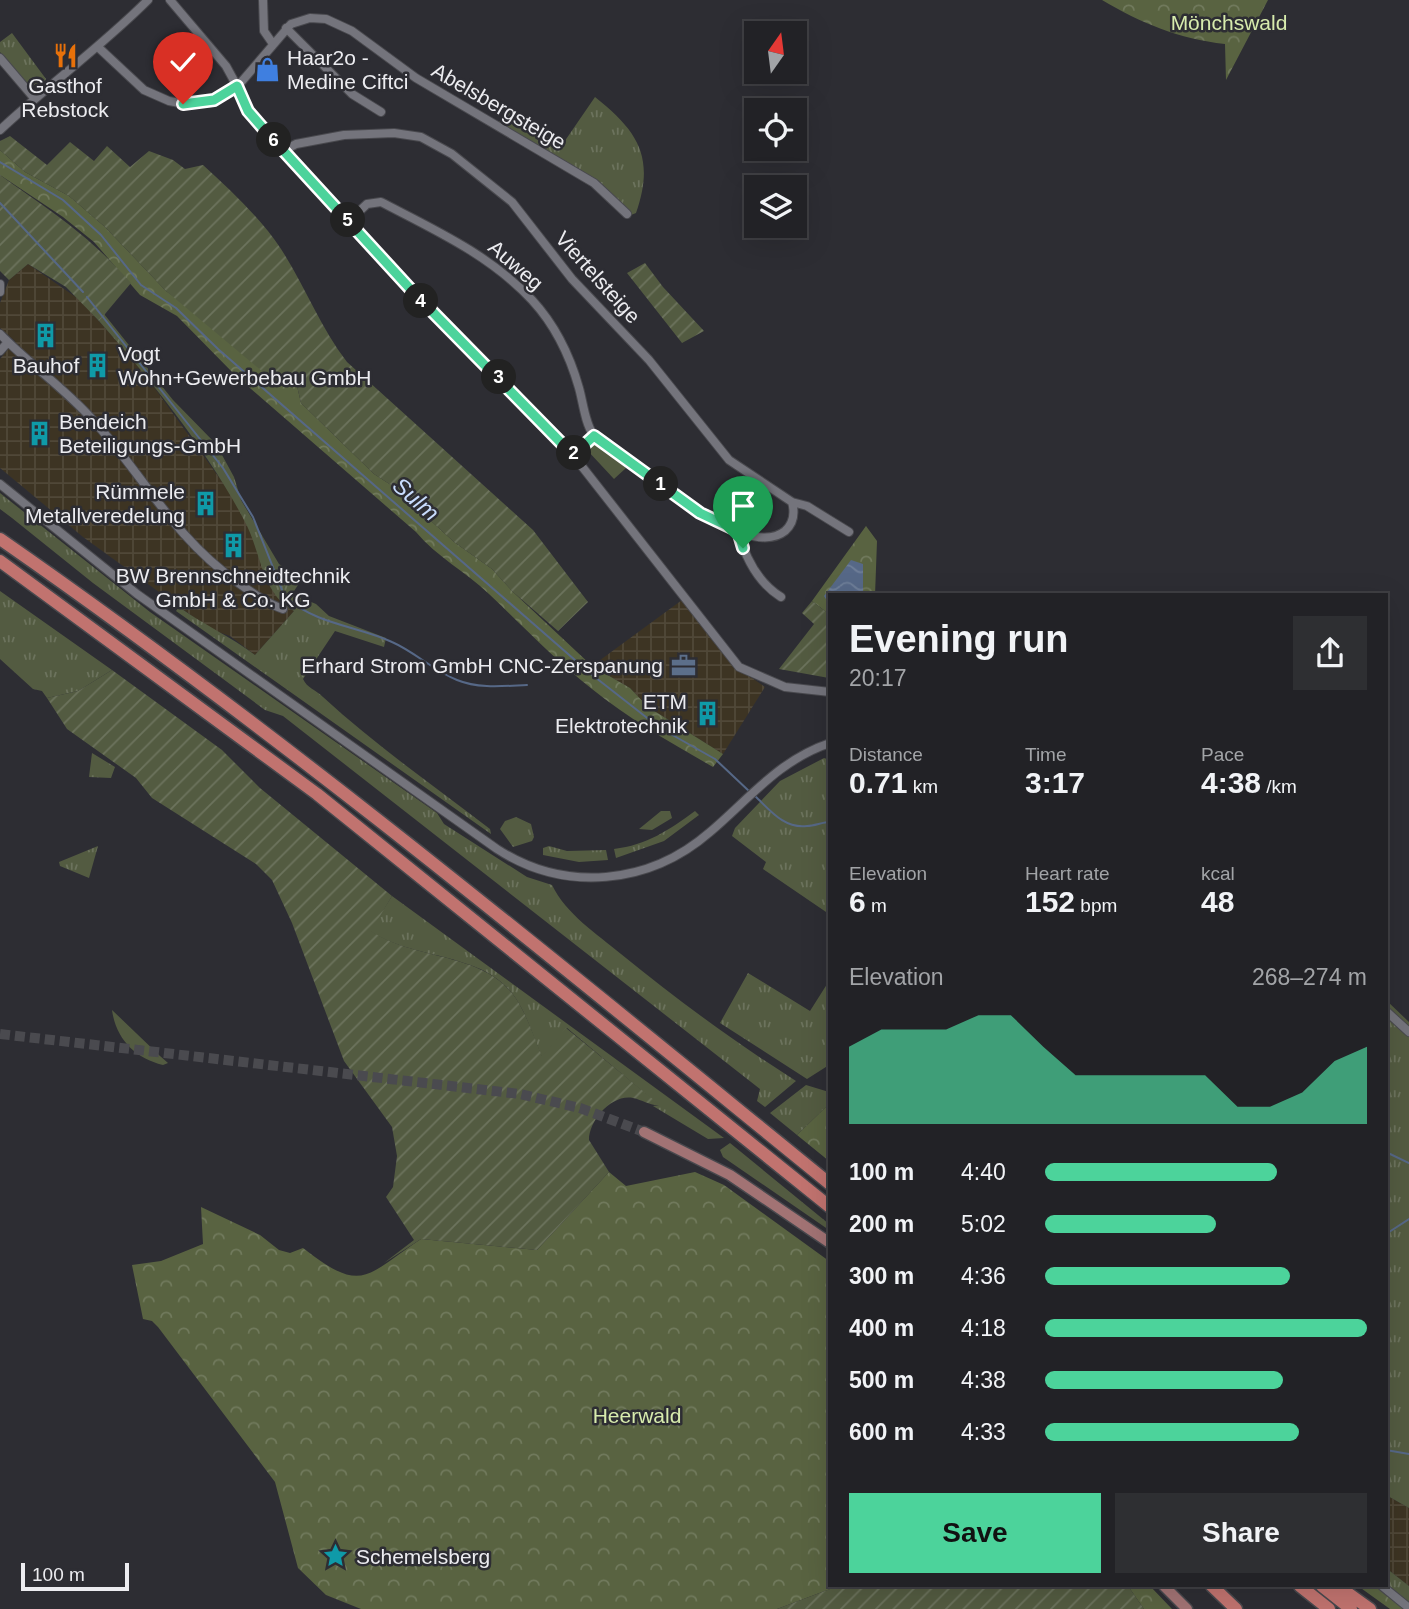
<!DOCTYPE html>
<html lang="en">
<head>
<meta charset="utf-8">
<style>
  body { margin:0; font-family:Helvetica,sans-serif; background:#2e2f32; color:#f1f3f6; height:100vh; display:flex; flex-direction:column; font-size:26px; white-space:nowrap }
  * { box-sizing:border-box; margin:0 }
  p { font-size:23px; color:#a2a4a7 }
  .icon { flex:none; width:38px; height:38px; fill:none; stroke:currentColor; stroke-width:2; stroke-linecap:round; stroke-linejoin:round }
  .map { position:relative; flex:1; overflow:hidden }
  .panel { position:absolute; left:828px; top:593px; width:560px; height:994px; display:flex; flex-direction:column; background:#222226; border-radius:0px; box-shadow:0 7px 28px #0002,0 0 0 2px #3f3f43 }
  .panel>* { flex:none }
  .needle { width:46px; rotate:14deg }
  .fabs { position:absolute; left:744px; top:21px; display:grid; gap:14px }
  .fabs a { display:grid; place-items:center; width:63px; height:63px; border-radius:0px; background:#222226; box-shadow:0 7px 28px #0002,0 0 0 2px #3f3f43; font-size:35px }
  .scale { position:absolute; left:21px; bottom:18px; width:108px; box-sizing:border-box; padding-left:7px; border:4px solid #ececf0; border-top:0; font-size:19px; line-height:24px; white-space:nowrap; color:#ececf0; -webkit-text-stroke:5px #2d2d33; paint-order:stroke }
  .pin { position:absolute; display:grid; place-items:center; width:60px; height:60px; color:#fff; margin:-72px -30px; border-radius:50% 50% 50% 0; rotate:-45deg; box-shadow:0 0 7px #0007 }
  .pin .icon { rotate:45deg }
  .km { position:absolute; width:35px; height:35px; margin:-18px; border-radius:50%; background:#222; color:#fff; font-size:19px; line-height:35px; text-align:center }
  .round { display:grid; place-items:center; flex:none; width:74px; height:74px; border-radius:0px; background:#2e2f32 }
  .summary { display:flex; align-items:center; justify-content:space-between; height:119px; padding:0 21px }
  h1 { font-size:38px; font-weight:700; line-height:52px }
  .stats { display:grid; grid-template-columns:repeat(3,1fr); gap:10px; height:119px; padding:7px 21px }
  .stats div { display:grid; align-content:center }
  .stats b { font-size:30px; font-weight:700 }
  .stats small { font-size:19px; font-weight:400 }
  .stats p { font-size:19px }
  .chart { height:196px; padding:14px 21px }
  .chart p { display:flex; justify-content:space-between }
  .chart svg { width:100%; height:126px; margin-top:7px; fill:#4cd39b; opacity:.7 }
  .primary-button { display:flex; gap:14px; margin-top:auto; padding:14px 21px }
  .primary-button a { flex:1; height:80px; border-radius:0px; background:#4cd39b; color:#111; font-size:28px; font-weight:700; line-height:80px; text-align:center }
  .primary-button a+a { background:#2e2f32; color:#f1f3f6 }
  ul { padding:0 21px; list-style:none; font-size:23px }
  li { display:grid; grid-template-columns:112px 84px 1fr; align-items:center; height:52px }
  li i { height:18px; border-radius:9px; background:#4cd39b }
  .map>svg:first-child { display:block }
  .industrial { fill:url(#industrial-grid) }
  .grass { fill:url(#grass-tufts) }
  .forest { fill:url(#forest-crowns) }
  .park { fill:#535b41 }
  .garden { fill:url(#garden-furrows) }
  .water { fill:url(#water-waves) }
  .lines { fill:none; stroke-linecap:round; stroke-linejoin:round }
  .stream { stroke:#566887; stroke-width:2 }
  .major-tunnel { stroke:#4a4a4f; stroke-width:10; stroke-dasharray:10 5; stroke-linecap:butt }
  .minor-casing { stroke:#49494e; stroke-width:10 }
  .major-casing { stroke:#49494e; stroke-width:13 }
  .highway-casing { stroke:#49494e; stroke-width:15 }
  .minor { stroke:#74747c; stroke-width:8 }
  .major { stroke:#a27374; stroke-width:10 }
  .highway { stroke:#c1736f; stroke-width:12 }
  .route-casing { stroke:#fff; stroke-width:14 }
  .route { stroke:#4cd39b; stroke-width:9 }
  .labels { text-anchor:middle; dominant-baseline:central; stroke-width:5; stroke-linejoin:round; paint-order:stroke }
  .park-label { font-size:21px; fill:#d7ebad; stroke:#2d2d33 }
  .poi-label { font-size:21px; fill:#ececf0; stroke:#2d2d33; text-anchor:start }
  .street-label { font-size:21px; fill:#ececf0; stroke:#2d2d33 }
  .water-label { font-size:23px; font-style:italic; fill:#c8dcfd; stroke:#2d2d33 }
</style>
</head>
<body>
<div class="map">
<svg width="1409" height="1609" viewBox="0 0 1409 1609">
  <defs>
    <pattern id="industrial-grid" width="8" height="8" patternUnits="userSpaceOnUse" patternTransform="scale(1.75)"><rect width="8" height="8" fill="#3d3423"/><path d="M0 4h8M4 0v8" fill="none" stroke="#504838"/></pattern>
    <pattern id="grass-tufts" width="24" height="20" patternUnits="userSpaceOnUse" patternTransform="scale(1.75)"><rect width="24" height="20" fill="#535b41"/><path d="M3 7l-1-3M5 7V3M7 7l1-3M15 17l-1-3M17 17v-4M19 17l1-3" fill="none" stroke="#6c735d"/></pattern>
    <pattern id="forest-crowns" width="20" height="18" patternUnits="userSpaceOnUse" patternTransform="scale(1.75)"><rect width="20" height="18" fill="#596341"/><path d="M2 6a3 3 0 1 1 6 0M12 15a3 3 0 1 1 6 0" fill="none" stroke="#717a5d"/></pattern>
    <pattern id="garden-furrows" width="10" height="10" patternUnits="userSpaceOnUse" patternTransform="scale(1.75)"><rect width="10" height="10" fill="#535b41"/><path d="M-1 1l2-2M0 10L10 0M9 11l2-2" fill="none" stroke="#6c735d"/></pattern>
    <pattern id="water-waves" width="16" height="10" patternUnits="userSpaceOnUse" patternTransform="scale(1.75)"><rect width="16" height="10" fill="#566887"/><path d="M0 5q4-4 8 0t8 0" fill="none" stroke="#6e7e98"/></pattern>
  </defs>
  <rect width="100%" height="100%" fill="#2d2d33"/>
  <!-- industrial -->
  <path class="industrial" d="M28 264 80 300 138 365 231 494 294 611 255 655 230 636 210 629 83 537 0 468V359L15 341 0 328V303L9 280Z
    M682 600 739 669 765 687 723 754 648 707 630 688 592 666Z
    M1386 1495 1409 1508V1586L1386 1568Z"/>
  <!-- grass -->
  <path class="grass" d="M12 33 46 79 45 81 29 87 0 52V42Z
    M595 97C639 132 655 158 636 213L631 215 608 190 499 122 512 107 560 148Z
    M104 314 173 400 216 444 234 477 241 500 279 564 288 570 298 585 292 594 316 604 329 616 386 638 384 647 335 631 303 679C307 688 316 690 323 697 375 745 434 786 490 829L491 834 176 611 179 607C204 625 230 636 255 655L294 611C261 594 261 550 244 520 208 451 150 379 99 321Z
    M0 493 150 612 437 813 444 824 527 877 552 885C566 914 597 934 621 954 679 1001 733 1041 796 1081L765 1107 757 1101 760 1089 283 716 265 710 93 583 12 518 0 509Z
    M0 591 112 670 78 691 47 698 42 691 33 689 0 659Z
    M92 753 115 767 111 778 89 777Z
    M824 758 830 760 829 914 763 869 766 862 732 836 735 828 780 781Z
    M661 811H670L672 818 652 830 639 829Z
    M695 811 699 815 664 841 616 858 614 849C647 845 669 830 695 811Z
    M516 817 531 824 534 837 532 841 513 847 500 829 505 821Z
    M98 846 89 878 60 866 59 862Z
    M549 846 567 851 606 850 608 860 579 862 543 855V848Z
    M392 896 724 1138 708 1139 653 1106 659 1105 567 1028 542 1057C533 1036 526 1011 512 993 480 952 414 960 370 931Z
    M748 973 810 1011 829 981V1065L807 1079 720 1023Z
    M1386 1000 1409 1022V1508L1386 1495Z
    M112 1010 160 1056 168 1063 163 1065C135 1058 116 1039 112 1010Z
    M806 1085 829 1092V1104L797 1135 770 1113Z
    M730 1143 829 1224V1230L723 1157 720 1150Z
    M1386 1568 1409 1586V1602L1386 1584Z"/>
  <!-- forest -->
  <path class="forest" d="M1102 0H1268L1226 80 1225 44C1179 39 1141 23 1102 0Z
    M0 150 25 172 69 196 105 227 166 291 297 386 301 403 374 474 394 487 454 542 492 569 513 592 592 666 630 688 648 707 723 754 713 767C671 743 629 719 592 689 555 660 523 626 489 594 466 572 437 557 416 532L236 376 177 316 140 295 94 242 63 217 0 175Z
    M866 526 877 541 875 595H830L829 614 812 601Z
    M829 1104V1161L797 1135Z
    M609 1172 626 1186 695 1172 724 1185 829 1261 830 1586H838L777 1609H361L326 1595 298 1568 275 1482 158 1327 152 1321 143 1319 132 1265 161 1261 203 1244 201 1207 260 1235 279 1250 290 1253 303 1248C363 1295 365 1276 421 1239L537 1250Z
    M1128 1586H1150L1172 1609H1144Z
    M1358 1586H1375L1407 1609H1390Z"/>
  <!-- park -->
  <path class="park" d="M593 444 598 445 626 468 614 479 587 450Z"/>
  <!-- garden -->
  <path class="garden" d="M10 136 47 165 70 142 94 161 107 146 130 167 149 151 173 160 185 169 203 165C231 191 260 217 281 249 305 286 320 327 347 362L533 530 588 602 558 631 513 592 492 569 454 542 394 487 374 474 301 403 297 386 288 379 275 382 166 291 105 227 69 196 25 172 0 150V141Z
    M0 175C52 212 88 234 131 283L99 321 66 287 28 264 9 280 0 271Z
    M645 263 663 287 704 331 682 343 627 273Z
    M812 601 829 614V678L779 669 814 624 802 613Z
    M112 670 222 750 260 788 392 896 371 931C414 960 479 952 512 993 526 1011 533 1035 542 1056L566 1028 660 1105C650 1106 643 1100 633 1098 611 1094 589 1121 589 1140L609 1172 537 1250 421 1239 384 1263 414 1240 386 1197 393 1187 397 1156 392 1127 344 1061 292 923 272 880 256 864 152 798 136 778 67 729 47 698 78 691Z
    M838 1586H1128L1144 1609H777Z"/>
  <!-- water -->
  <path class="water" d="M851 560 863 564V595H830L829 604 824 596Z"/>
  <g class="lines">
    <!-- stream -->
    <path class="stream" d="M0 162 63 200 101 235 141 285 176 308 218 349 591 674 660 728 715 759 750 792
      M0 203 83 292
      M87 297 223 468 253 517 282 590
      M288 599C318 625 358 626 392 642 415 652 434 671 457 680 479 689 504 686 527 685
      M755 796C770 810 784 829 807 826 815 826 822 822 830 822
      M1386 1152 1409 1163
      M1386 1234 1409 1219
      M1386 1450 1409 1454"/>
    <!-- major-tunnel -->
    <path class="major-tunnel" d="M0 1034 520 1094 580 1108 644 1132"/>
    <defs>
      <path id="minor" d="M170 0 226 66 255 119 414 293 573 455 739 667 785 687 830 692
        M263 0 264 31 273 44
        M286 28 352 94 381 112
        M99 48 144 90 169 101 191 105 220 97 237 87 291 24 310 18 326 19 352 31 416 78 594 183 627 214
        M0 58 34 98
        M0 130C48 85 101 47 148 0
        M285 150 296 144 344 135 394 133 421 137 452 154 512 202 572 279 649 360 729 460 792 502 807 506 849 532
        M349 221 367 204 381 202C435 230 490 255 532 300 555 325 570 356 579 388 583 402 585 423 593 434 602 445 621 454 632 462 660 483 749 560 785 531 794 523 795 513 792 502
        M0 284V292
        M0 334C29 364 63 387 91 418 144 475 171 535 237 582 251 592 266 603 283 609
        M0 351 8 342
        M573 455 594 436
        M0 484 137 594 497 849C565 893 649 885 710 832 749 799 779 760 830 743
        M738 531C745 557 757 582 781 597
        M1386 1011 1409 1032
        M1382 1586 1409 1608"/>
      <path id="major" d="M644 1132 730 1175 830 1243
        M1164 1586 1187 1609"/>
      <path id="highway" d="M0 539C288 739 558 963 830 1184
        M0 561 317 794 830 1207
        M1212 1586 1236 1609
        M1300 1586 1329 1609
        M1322 1586 1351 1609
        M1338 1586 1370 1609"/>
    </defs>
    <!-- minor casing -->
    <use href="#minor" class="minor-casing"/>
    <!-- major casing -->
    <use href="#major" class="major-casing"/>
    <!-- highway casing -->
    <use href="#highway" class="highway-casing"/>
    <!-- minor -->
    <use href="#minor" class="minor"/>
    <!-- major -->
    <use href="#major" class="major"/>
    <!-- highway -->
    <use href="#highway" class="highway"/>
  </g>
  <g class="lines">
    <defs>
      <path id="route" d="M183 104 214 100 237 86 248 111 269 135 414 293 573 455 594 436 700 513 738 531 743 548"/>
    </defs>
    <!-- route casing -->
    <use href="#route" class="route-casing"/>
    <!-- route -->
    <use href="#route" class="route"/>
  </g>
  <!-- icons -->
  <defs>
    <symbol id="restaurant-bare" viewBox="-9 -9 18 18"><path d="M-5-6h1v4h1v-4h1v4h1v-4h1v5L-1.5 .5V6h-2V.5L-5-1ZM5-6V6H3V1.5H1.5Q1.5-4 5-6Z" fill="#e8710a" stroke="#2d2d33" stroke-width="2.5" paint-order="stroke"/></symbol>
    <symbol id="shop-bare" viewBox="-9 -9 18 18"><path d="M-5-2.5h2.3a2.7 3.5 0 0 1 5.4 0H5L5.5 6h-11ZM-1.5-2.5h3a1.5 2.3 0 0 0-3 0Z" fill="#3f7fe0" stroke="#2d2d33" stroke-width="2.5" paint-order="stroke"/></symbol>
    <symbol id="building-bare" viewBox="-9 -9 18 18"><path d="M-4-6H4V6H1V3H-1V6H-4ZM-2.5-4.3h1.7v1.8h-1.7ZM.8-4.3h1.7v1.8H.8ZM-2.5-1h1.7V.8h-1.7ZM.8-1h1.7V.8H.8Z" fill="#0f9aa8" stroke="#2d2d33" stroke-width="2.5" paint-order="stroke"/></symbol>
    <symbol id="office-bare" viewBox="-9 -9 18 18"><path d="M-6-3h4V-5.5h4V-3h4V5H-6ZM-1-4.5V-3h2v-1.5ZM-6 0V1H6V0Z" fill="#5c6f8a" stroke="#2d2d33" stroke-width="2.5" paint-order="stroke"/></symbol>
    <symbol id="sight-bare" viewBox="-9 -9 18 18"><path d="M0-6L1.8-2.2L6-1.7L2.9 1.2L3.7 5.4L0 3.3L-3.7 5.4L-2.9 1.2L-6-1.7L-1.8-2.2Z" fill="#0f9aa8" stroke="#2d2d33" stroke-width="2.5" paint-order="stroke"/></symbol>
  </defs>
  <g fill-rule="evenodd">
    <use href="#restaurant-bare" x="48" y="38" width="35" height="35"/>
    <use href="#shop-bare" x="250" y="52" width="35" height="35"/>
    <use href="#building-bare" x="28" y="318" width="35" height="35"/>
    <use href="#building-bare" x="80" y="348" width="35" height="35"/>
    <use href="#building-bare" x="22" y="416" width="35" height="35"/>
    <use href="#building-bare" x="188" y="486" width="35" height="35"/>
    <use href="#building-bare" x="216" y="528" width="35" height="35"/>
    <use href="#office-bare" x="666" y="648" width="35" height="35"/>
    <use href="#building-bare" x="690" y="696" width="35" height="35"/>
    <use href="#sight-bare" x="318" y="1538" width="35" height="35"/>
  </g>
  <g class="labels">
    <!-- park labels -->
    <g class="park-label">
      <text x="1229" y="22">Mönchswald</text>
      <text x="637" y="1415">Heerwald</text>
    </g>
    <!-- poi labels -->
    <g class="poi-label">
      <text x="287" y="57">Haar2o -<tspan x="287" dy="24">Medine Ciftci</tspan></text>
      <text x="65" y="85" text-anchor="middle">Gasthof<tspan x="65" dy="24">Rebstock</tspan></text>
      <text x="118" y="353">Vogt<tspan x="118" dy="24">Wohn+Gewerbebau GmbH</tspan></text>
      <text x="46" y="365" text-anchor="middle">Bauhof</text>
      <text x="59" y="421">Bendeich<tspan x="59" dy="24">Beteiligungs-GmbH</tspan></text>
      <text x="185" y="491" text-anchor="end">Rümmele<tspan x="185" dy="24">Metallveredelung</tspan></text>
      <text x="233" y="575" text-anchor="middle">BW Brennschneidtechnik<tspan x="233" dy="24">GmbH &amp; Co. KG</tspan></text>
      <text x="663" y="665" text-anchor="end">Erhard Strom GmbH CNC-Zerspanung</text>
      <text x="687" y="701" text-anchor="end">ETM<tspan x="687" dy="24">Elektrotechnik</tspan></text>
      <text x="356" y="1556">Schemelsberg</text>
    </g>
    <!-- street labels -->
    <g class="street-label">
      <text transform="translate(499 106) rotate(30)">Abelsbergsteige</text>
      <text transform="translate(516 265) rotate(41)">Auweg</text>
      <text transform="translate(598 277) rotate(48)">Viertelsteige</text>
    </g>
    <!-- water labels -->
    <g class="water-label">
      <text transform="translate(416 499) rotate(41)">Sulm</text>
    </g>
  </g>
</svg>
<div class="fabs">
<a><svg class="needle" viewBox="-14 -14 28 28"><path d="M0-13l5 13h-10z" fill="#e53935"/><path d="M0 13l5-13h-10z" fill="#a2a4a7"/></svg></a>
<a><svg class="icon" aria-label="locate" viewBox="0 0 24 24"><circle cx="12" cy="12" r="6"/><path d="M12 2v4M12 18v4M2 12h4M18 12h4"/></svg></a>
<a><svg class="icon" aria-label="layers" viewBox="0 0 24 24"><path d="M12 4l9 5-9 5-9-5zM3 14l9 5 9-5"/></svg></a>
</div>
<div class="scale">100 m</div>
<div class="pin" style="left:743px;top:548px;background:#1e9e55"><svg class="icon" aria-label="arrive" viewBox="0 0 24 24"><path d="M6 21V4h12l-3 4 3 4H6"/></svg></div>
<div class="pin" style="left:183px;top:104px;background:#d93025"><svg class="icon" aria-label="check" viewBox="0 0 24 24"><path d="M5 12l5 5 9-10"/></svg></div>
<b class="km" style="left:661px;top:484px">1</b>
<b class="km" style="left:574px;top:453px">2</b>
<b class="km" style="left:499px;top:377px">3</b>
<b class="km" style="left:421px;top:301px">4</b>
<b class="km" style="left:348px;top:220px">5</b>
<b class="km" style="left:274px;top:140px">6</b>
<section class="panel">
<div class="summary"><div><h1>Evening run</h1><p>20:17</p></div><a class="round"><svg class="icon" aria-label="share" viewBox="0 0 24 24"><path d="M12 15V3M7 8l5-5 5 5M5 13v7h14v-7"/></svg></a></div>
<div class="stats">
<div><p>Distance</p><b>0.71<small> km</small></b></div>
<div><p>Time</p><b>3:17</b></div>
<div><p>Pace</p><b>4:38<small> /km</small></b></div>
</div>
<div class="stats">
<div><p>Elevation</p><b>6<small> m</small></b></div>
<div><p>Heart rate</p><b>152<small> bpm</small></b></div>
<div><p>kcal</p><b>48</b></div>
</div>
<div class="chart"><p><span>Elevation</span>268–274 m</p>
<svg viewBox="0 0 160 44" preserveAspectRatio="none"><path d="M0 44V17L10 11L20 11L30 11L40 6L50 6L60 17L70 27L80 27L90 27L100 27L110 27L120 38L130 38L140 33L150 22L160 17V44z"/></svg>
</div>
<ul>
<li><b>100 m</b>4:40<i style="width:72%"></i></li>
<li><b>200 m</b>5:02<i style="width:53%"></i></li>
<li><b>300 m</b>4:36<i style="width:76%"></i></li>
<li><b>400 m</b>4:18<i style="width:100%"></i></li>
<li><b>500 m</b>4:38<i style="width:74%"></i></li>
<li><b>600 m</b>4:33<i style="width:79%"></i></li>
</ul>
<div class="primary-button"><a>Save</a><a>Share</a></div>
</section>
</div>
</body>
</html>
